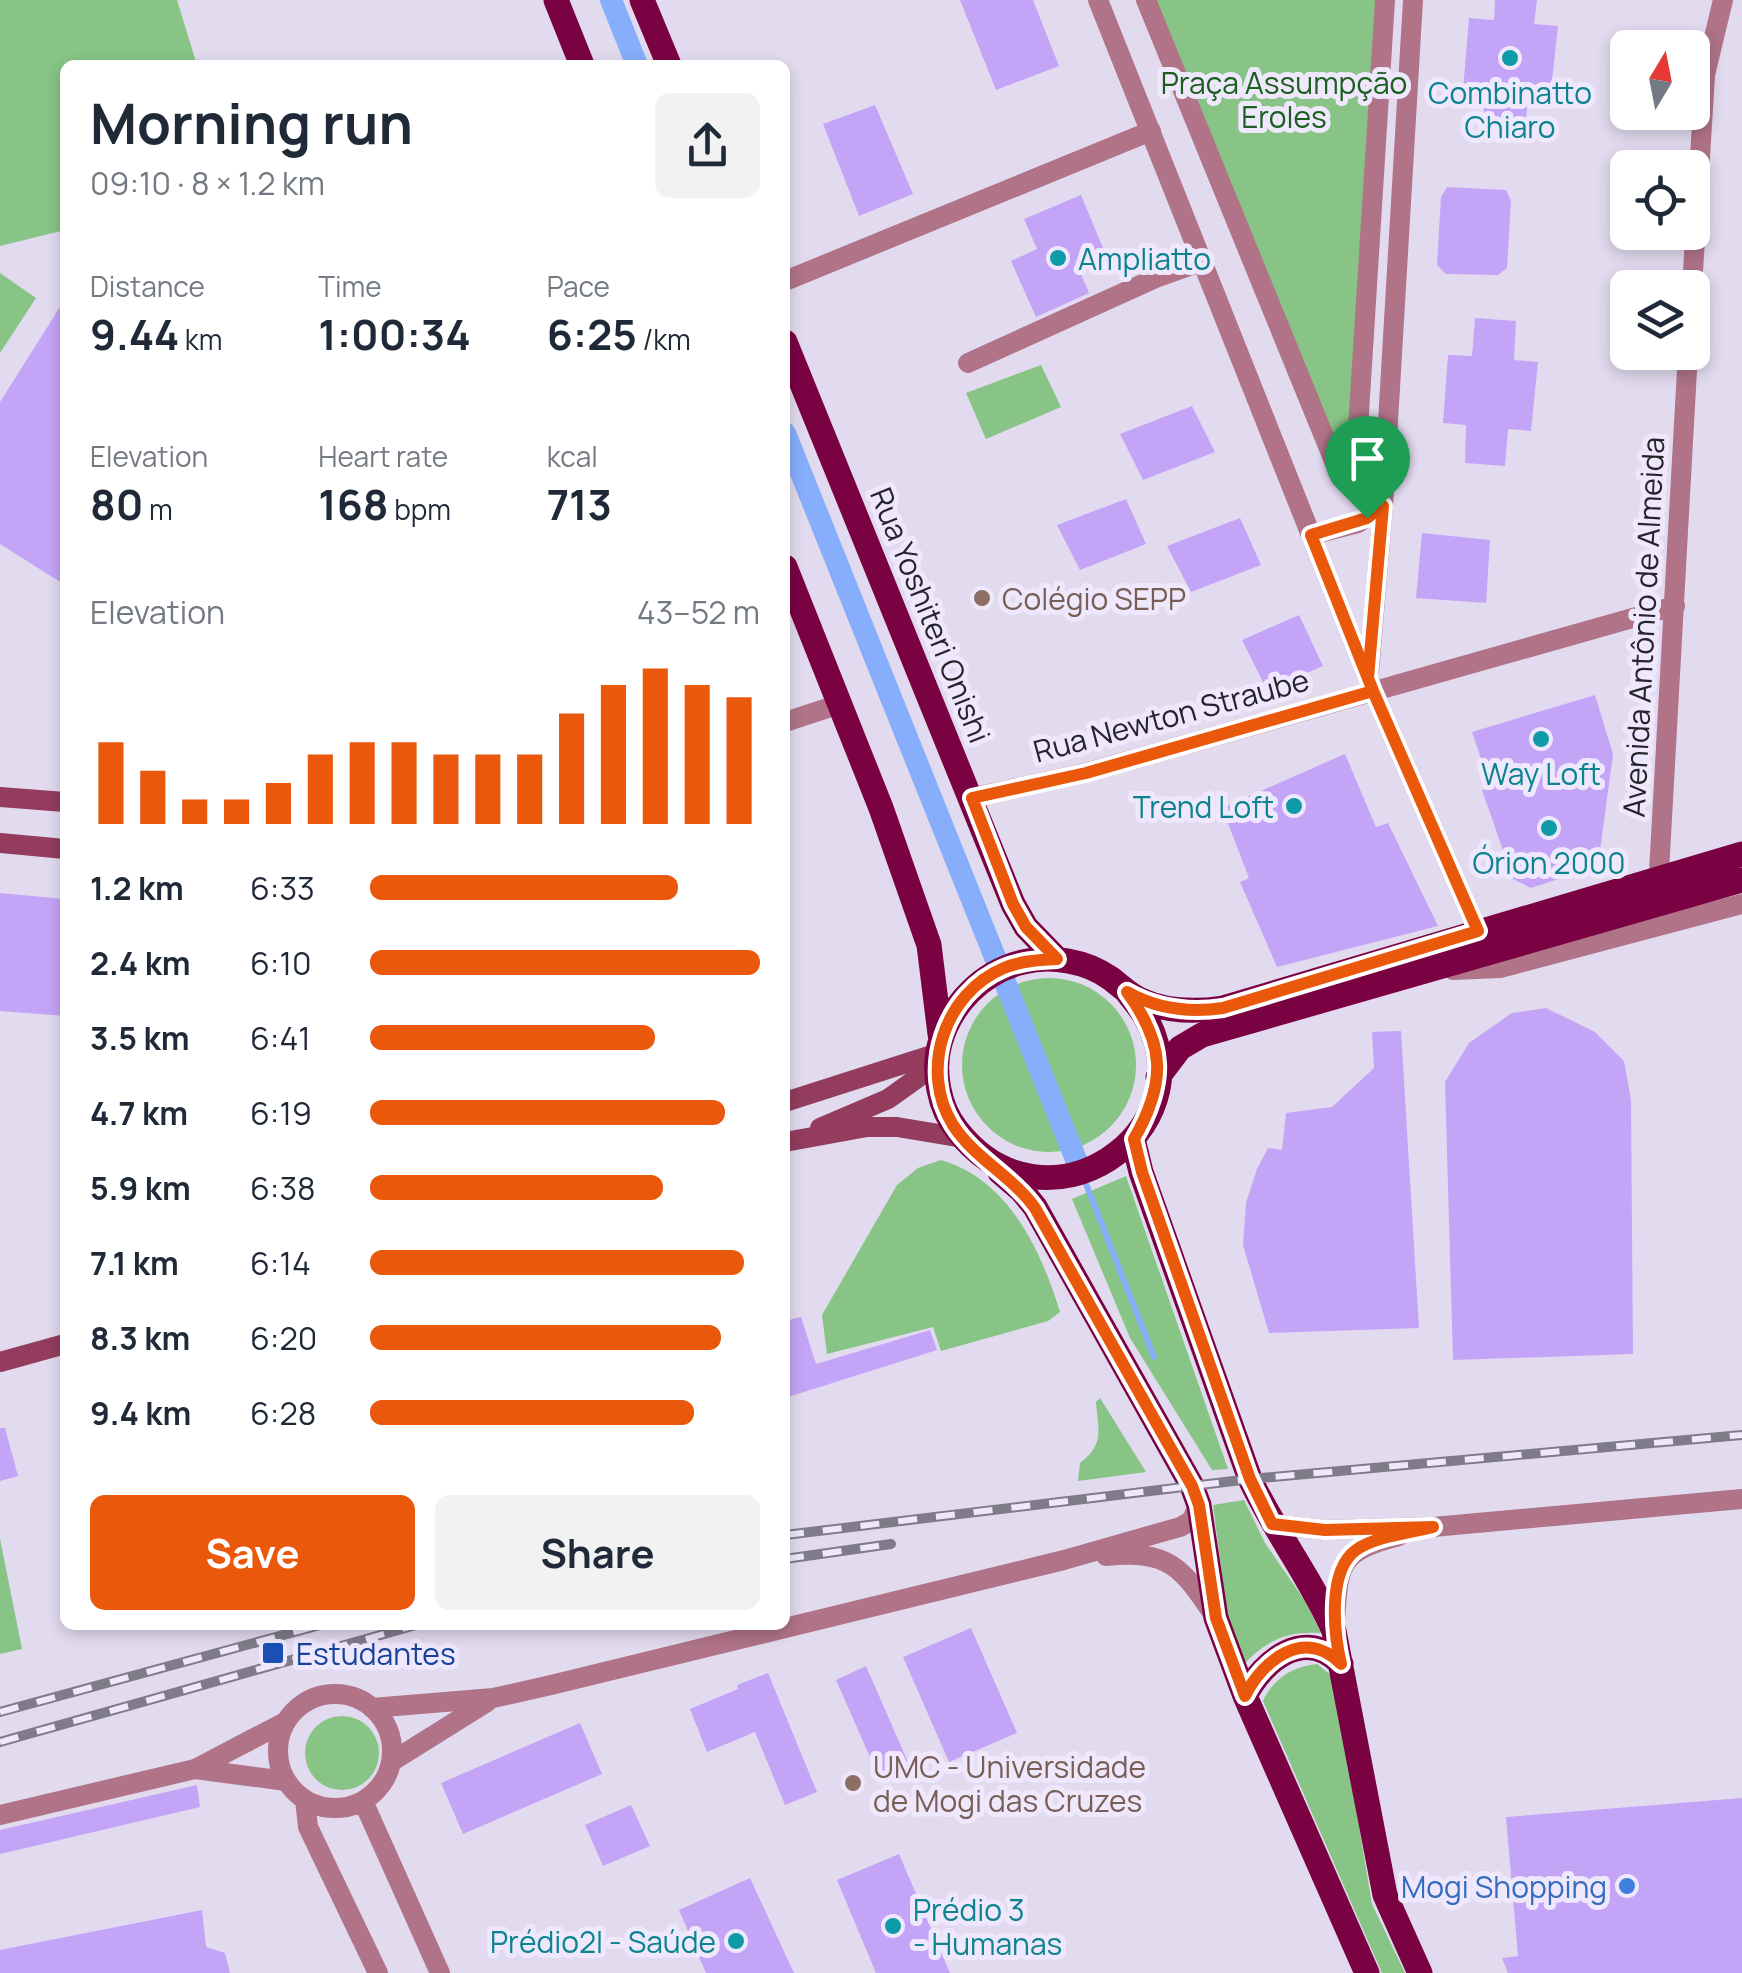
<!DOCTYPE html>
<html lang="en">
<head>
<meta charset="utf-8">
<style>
  body { margin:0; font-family:Manrope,sans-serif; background:#f2f2f3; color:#1f2937; height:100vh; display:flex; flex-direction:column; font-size:38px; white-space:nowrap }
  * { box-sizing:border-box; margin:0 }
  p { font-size:32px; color:#747a83 }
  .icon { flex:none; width:55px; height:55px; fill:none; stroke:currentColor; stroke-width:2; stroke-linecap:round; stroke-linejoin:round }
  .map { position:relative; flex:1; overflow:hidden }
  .side { position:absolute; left:60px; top:60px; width:730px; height:1570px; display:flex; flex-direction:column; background:#fff; border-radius:15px; box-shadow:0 5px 15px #0003 }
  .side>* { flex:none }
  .needle { width:65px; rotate:10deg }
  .buttons { position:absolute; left:1610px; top:30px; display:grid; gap:20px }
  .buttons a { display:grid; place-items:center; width:100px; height:100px; border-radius:15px; background:#fff; box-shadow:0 5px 15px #0003; font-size:50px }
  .pin { position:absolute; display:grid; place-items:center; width:85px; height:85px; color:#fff; margin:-102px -42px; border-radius:50% 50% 50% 0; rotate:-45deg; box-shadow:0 0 10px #0007 }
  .pin .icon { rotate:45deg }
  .round { display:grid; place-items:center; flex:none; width:105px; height:105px; border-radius:15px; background:#f2f2f3 }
  .summary { display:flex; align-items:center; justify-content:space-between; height:170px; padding:0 30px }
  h1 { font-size:55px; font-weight:700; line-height:75px }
  .figures { display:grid; grid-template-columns:repeat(3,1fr); gap:15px; height:170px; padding:10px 30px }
  .figures div { display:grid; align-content:center }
  .figures b { font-size:42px; font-weight:700 }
  .figures small { font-size:28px; font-weight:400 }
  .figures p { font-size:28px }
  .chart { height:280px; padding:20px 30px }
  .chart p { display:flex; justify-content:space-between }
  .chart svg { width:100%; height:180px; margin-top:10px; stroke:#ea580c; stroke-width:6 }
  .primary-button { display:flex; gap:20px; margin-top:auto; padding:20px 30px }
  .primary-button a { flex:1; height:115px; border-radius:15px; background:#ea580c; color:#fff; font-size:40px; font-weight:700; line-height:115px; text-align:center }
  .primary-button a+a { background:#f2f2f3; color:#1f2937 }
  ul { padding:0 30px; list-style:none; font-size:32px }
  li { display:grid; grid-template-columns:160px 120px 1fr; align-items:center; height:75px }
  li i { height:25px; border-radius:12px; background:#ea580c }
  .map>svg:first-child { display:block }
  .green { fill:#87c486 }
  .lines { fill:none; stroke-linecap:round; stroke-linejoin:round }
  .stream { stroke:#86aefb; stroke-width:6 }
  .canal { stroke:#86aefb; stroke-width:22 }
  .building { fill:#c4a4f7 }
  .street { stroke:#b07387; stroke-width:20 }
  .secondary { stroke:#933c5e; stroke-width:20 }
  .primary { stroke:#7b0242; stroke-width:25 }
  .rail-casing { stroke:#807b89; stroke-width:10 }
  .rail { stroke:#efe8fd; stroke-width:6; stroke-dasharray:19; stroke-linecap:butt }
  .route-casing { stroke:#fff; stroke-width:20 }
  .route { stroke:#ea580c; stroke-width:12 }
  .culture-dot { fill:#0f9aa8; stroke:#efe8fd; stroke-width:4 }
  .education-dot { fill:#8d6e63; stroke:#efe8fd; stroke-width:4 }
  .transit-dot { fill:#1a4fb4; stroke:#efe8fd; stroke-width:4 }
  .shop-dot { fill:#3f7fe0; stroke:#efe8fd; stroke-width:4 }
  .labels { text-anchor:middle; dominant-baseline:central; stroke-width:10; stroke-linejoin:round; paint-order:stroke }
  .park-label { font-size:30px; fill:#1b601f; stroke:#efe8fd }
  .culture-label { font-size:30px; fill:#0d838f; stroke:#efe8fd }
  .education-label { font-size:30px; fill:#785e54; stroke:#efe8fd; text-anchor:start }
  .street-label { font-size:30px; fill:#26242b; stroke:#efe8fd }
  .transit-label { font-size:30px; fill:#164399; stroke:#efe8fd; text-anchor:start }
  .shop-label { font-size:30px; fill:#366cbe; stroke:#efe8fd; text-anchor:end }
</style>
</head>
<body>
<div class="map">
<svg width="1742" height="1973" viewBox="0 0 1742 1973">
  <rect width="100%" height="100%" fill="#e2dbf0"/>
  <!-- green -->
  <path class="green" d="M0 0H177L197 65H65V230L0 246Z
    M1138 0H1389L1359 489 1348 492 1332 481Z
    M0 273 36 298 0 353Z
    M1041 365 1061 407 986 439 966 393Z
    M962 1065a87 87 0 1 1 174 0a87 87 0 1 1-174 0Z
    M941 1160C1009 1180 1041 1250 1060 1312L1048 1321 941 1351 933 1327 827 1354 822 1315 897 1185 918 1168Z
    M1126 1176 1228 1469 1212 1470 1130 1338 1072 1199Z
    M1100 1398 1146 1472 1078 1481 1080 1463C1105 1444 1098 1430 1096 1402Z
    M1244 1500 1265 1543 1305 1601 1321 1633C1287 1631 1267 1640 1244 1664L1227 1613 1213 1505Z
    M0 1539 22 1649 0 1654Z
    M1317 1664 1332 1676 1336 1690 1372 1904 1405 1973H1382L1263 1701C1273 1679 1293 1666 1317 1664Z
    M305 1753a37 37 0 1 1 74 0a37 37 0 1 1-74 0Z"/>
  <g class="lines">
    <!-- stream -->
    <path class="stream" d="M1086 1184 1154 1357"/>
    <!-- canal -->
    <path class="canal" d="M611 0 637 65
      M785 433 1077 1162"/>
  </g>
  <!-- building -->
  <path class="building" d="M960 0H1033L1059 66 996 90Z
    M1495 0H1537L1534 24 1558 26 1550 99 1528 96 1525 131 1482 128 1486 92 1463 90 1469 18 1494 20Z
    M875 105 913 194 859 216 823 124Z
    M1447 187 1506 190 1511 201 1507 268 1498 275 1446 274 1437 265 1441 197Z
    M1081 195 1106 255 1078 267 1089 293 1036 317 1011 261 1037 249 1024 219Z
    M65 299V585L0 544V402Z
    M1475 318 1516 321 1514 360 1538 362 1531 431 1508 429 1505 466 1465 463 1466 425 1443 423 1448 355 1472 356Z
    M1192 406 1215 452 1143 480 1120 434Z
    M1126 499 1146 544 1080 570 1057 525Z
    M1240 518 1261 565 1191 592 1167 546Z
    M1422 533 1490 540 1486 603 1416 598Z
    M1299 615 1323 666 1267 690 1242 640Z
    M1595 695 1613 754 1598 866 1531 888 1513 879 1482 790 1491 788 1472 732Z
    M1345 754 1376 827 1388 823 1438 926 1277 967 1240 882 1249 878 1222 808Z
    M0 893 65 899V1016L0 1011Z
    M1546 1008 1595 1032 1624 1061 1631 1100 1633 1354 1453 1360 1445 1082 1469 1043 1512 1013Z
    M1401 1031 1419 1328 1269 1333 1243 1245 1246 1203 1257 1169 1268 1148 1282 1150 1286 1113 1332 1107 1374 1068 1372 1032Z
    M801 1317 816 1364 930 1330 937 1350 785 1398V1321Z
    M0 1428H5L18 1476 0 1481Z
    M971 1628 1017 1733 949 1762 903 1657Z
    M866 1666 911 1769 881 1782 836 1680Z
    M768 1673 817 1792 785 1805 755 1732 707 1752 690 1709 738 1689 737 1685Z
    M580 1723 602 1774 463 1834 441 1783Z
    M197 1785 200 1807 0 1854V1830Z
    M1742 1798V1973H1508L1502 1958 1518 1956 1506 1817Z
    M631 1805 650 1846 603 1866 585 1825Z
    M899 1854 950 1973H876L837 1880Z
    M750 1878 794 1973H706L679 1910Z
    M202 1910 206 1947 225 1953 230 1973H0V1950Z"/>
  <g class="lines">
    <!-- street -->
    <path class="street" d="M1098 0 1373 691 1478 931
      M1146 0 1341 478 1349 482 1355 476 1385 0
      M785 281 1151 131
      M1692 288 1705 75 1723 0
      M968 363 1158 277 1203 261
      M1311 535 1358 523 1383 506
      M1369 672 1383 506 1413 0
      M785 722 840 704
      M971 798 1085 773 1675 606
      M1658 890 1688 352
      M1453 970 1500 968 1742 904
      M1271 1524 1325 1530 1433 1527 1742 1499
      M1106 1556C1169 1550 1181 1566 1215 1617
      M1334 1631C1340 1568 1332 1553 1399 1536
      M278 1751a57 57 0 1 1 114 0a57 57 0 1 1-114 0Z
      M372 1708 493 1698 551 1685 1064 1560 1180 1527 1191 1521 1199 1505
      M391 1762 487 1702
      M195 1769 286 1781
      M305 1800 308 1827 378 1973
      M363 1801 440 1973
      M0 1815 195 1769 285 1722"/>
    <!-- secondary -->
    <path class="secondary" d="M0 797 65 802
      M0 843 65 849
      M785 1102 938 1053
      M820 1128 888 1099 937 1064
      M785 1142 867 1127H897L963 1138
      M0 1362 65 1344"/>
    <!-- primary -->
    <path class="primary" d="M556 0 582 65
      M642 0 669 65
      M785 342 1013 904 1026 927 1057 959
      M785 567 881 808 929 945 940 1034
      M1127 992C1133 1000 1140 1008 1145 1016 1210 1132 1045 1244 957 1130 939 1108 932 1071 940 1043 951 1004 982 972 1023 962 1051 955 1086 961 1110 978 1121 986 1129 995 1141 1000 1167 1012 1196 1012 1223 1008L1742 854
      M1158 1077 1180 1048 1202 1035 1742 880
      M1133 1139 1141 1172 1250 1479C1275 1532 1311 1578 1334 1631L1385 1895 1420 1973
      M1000 1172 1022 1191 1035 1207 1192 1486 1199 1505 1216 1618 1245 1696 1367 1973
      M1245 1696C1263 1660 1306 1626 1341 1664"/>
    <defs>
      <path id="rail" d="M785 1535 1250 1479 1742 1435
        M785 1559 891 1544
        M0 1712 320 1625
        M0 1742 416 1625"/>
    </defs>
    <!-- rail casing -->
    <use href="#rail" class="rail-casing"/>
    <!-- rail -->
    <use href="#rail" class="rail"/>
  </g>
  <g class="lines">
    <defs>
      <path id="route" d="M1367 518 1383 506 1368 678 1373 691 1086 773 972 798 1013 904 1026 927 1057 959C1038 960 1021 961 1004 968 944 993 919 1071 953 1125 974 1158 1012 1176 1035 1208L1192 1486 1199 1505 1216 1618 1245 1696C1263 1659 1306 1627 1341 1664 1334 1634 1327 1571 1356 1550 1375 1536 1410 1533 1433 1527L1325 1530 1272 1524 1250 1479 1142 1172 1134 1139C1166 1083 1166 1045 1127 992 1157 1009 1189 1013 1223 1008L1478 931 1373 691 1311 535 1367 518"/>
    </defs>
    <!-- route casing -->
    <use href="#route" class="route-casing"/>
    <!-- route -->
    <use href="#route" class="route"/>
  </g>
  <!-- markers -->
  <g class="culture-dot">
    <circle cx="1510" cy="58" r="10"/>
    <circle cx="1058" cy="258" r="10"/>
    <circle cx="1541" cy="739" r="10"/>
    <circle cx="1294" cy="806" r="10"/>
    <circle cx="1549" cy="828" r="10"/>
    <circle cx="893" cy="1926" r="10"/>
    <circle cx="736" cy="1941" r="10"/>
  </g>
  <g class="education-dot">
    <circle cx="982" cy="598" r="10"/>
    <circle cx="853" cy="1783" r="10"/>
  </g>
  <rect class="transit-dot" x="261" y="1641" width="24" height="24" rx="5"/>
  <circle class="shop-dot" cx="1627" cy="1886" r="10"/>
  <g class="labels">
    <!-- park labels -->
    <g class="park-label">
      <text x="1284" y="82">Praça Assumpção<tspan x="1284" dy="34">Eroles</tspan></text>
    </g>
    <!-- culture labels -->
    <g class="culture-label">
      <text x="1510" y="92">Combinatto<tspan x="1510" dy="34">Chiaro</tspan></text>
      <text x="1078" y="258" text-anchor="start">Ampliatto</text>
      <text x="1541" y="773">Way Loft</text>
      <text x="1274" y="806" text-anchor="end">Trend Loft</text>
      <text x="1549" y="862">Órion 2000</text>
      <text x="913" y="1909" text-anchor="start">Prédio 3<tspan x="913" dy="34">- Humanas</tspan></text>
      <text x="716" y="1941" text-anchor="end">Prédio2I - Saúde</text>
    </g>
    <!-- education labels -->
    <g class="education-label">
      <text x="1002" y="598">Colégio SEPP</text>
      <text x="873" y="1766">UMC - Universidade<tspan x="873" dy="34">de Mogi das Cruzes</tspan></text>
    </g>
    <!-- street labels -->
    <g class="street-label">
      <text transform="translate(931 615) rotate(68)">Rua Yoshiteri Onishi</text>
      <text transform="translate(1643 627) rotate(-87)">Avenida Antônio de Almeida</text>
      <text transform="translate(1171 715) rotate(-15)">Rua Newton Straube</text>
    </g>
    <!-- transit labels -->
    <g class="transit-label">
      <text x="296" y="1653">Estudantes</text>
    </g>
    <!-- shop labels -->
    <g class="shop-label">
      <text x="1607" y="1886">Mogi Shopping</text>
    </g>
  </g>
</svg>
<div class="buttons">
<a><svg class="needle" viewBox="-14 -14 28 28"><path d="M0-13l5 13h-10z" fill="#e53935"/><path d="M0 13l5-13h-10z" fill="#747a83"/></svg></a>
<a><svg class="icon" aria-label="locate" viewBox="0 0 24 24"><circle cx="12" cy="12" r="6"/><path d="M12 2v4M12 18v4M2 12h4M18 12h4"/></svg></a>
<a><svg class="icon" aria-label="layers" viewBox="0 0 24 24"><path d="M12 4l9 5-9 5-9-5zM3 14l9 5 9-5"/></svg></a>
</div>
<div class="pin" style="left:1367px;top:518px;background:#1e9e55"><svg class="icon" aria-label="arrive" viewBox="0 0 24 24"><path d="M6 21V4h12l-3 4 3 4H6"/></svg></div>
<section class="side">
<div class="summary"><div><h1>Morning run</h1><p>09:10 · 8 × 1.2 km</p></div><a class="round"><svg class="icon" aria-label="share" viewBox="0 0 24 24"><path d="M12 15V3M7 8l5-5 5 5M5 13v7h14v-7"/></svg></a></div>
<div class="figures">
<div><p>Distance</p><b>9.44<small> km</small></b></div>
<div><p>Time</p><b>1:00:34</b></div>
<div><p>Pace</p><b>6:25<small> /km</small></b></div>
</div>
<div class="figures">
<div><p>Elevation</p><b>80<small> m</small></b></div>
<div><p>Heart rate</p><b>168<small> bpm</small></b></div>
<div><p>kcal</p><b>713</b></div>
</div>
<div class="chart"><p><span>Elevation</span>43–52 m</p>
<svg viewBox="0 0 160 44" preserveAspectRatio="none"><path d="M5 44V24M15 44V31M25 44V38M35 44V38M45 44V34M55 44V27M65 44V24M75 44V24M85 44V27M95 44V27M105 44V27M115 44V17M125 44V10M135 44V6M145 44V10M155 44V13"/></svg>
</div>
<ul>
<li><b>1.2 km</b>6:33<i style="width:79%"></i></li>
<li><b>2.4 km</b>6:10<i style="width:100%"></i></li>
<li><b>3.5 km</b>6:41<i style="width:73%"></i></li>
<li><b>4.7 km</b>6:19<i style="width:91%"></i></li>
<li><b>5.9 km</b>6:38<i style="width:75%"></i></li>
<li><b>7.1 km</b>6:14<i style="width:96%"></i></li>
<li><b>8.3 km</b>6:20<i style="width:90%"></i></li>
<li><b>9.4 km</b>6:28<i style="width:83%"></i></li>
</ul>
<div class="primary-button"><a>Save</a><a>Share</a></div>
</section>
</div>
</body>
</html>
